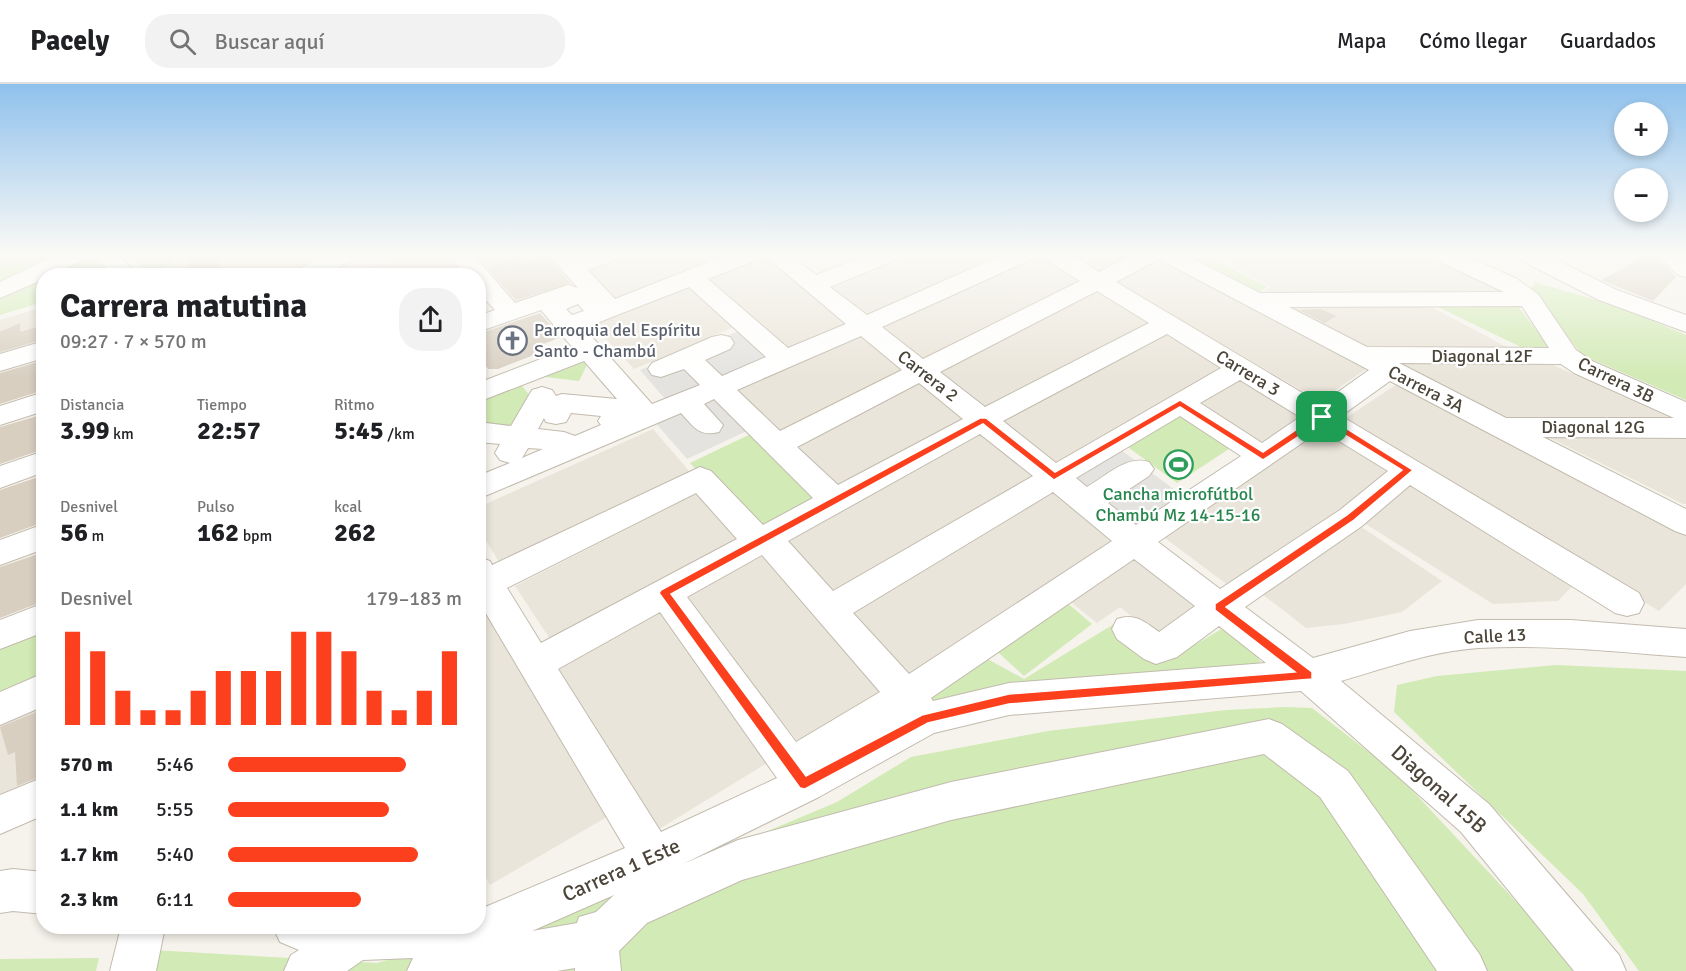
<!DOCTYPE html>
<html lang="es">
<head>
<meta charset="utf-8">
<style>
  body { margin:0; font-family:Signika,sans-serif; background:#f2f2f2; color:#202124; height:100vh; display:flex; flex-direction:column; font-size:22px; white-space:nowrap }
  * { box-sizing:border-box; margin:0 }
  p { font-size:20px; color:#757577 }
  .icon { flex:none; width:33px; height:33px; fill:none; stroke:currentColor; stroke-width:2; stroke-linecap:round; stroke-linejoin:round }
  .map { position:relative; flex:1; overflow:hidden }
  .side { position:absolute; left:36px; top:184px; width:450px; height:666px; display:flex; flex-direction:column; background:#fff; border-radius:24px; box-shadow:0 3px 9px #0003 }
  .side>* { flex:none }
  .controls { position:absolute; left:1614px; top:18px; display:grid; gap:12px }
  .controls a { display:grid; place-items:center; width:54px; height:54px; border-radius:50%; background:#fff; box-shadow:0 3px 9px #0003; font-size:30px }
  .pin { position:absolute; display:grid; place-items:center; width:51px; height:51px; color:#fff; margin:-26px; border-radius:12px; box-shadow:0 3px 9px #0006 }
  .round { display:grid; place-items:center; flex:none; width:63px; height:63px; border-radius:24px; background:#f2f2f2 }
  .overview { display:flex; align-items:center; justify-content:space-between; height:102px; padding:0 24px }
  h1 { font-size:33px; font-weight:700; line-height:45px }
  .figures { display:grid; grid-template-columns:repeat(3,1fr); gap:9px; height:102px; padding:6px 24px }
  .figures div { display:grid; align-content:center }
  .figures b { font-size:26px; font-weight:700 }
  .figures small { font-size:16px; font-weight:400 }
  .figures p { font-size:16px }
  .chart { height:168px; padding:12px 24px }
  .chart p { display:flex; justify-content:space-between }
  .chart svg { width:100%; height:108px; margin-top:6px; stroke:#fc3f1d; stroke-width:6 }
  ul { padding:0 24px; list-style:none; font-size:20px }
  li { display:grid; grid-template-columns:96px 72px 1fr; align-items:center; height:45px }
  li i { height:15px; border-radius:8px; background:#fc3f1d }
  header { display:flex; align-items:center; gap:36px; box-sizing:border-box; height:84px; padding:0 30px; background:#fff; border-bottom:2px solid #e0e0e0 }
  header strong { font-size:28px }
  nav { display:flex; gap:33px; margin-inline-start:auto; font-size:21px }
  .search { width:420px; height:54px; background:#f2f2f2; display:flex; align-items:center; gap:15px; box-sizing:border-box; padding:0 21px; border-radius:24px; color:#757577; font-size:22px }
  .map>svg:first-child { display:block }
  .residential { fill:#eae5da }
  .education { fill:#efe8d6 }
  .green { fill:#d2eab5 }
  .parking { fill:#e5e3e0 }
  .building { fill:#d8cfc1 }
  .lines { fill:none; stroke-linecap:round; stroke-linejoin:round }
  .minor-casing { stroke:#c2bbae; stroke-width:2 }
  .minor { fill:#fff; fill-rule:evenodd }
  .route { fill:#fc3f1d; stroke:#fff; stroke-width:1.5; fill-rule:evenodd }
  .labels { text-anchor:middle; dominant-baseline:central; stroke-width:4.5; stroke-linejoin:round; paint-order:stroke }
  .worship-label { font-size:18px; fill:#5b616d; stroke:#fff; text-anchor:start }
  .street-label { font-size:18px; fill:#4b4439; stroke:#fff }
  .leisure-label { font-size:18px; fill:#27864d; stroke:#fff }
  .near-street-label { font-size:21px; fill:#4b4439; stroke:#fff }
</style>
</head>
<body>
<header>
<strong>Pacely</strong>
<div class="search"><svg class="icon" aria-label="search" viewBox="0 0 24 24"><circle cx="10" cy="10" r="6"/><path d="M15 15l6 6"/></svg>Buscar aquí</div>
<nav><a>Mapa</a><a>Cómo llegar</a><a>Guardados</a></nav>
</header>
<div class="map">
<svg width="1686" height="887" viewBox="0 0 1686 887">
  <rect width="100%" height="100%" fill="#f6f3ec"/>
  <!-- residential -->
  <path class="residential" d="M409 170H448L462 189 454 192H341Z
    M468 170H552L580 199 514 223Z
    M626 170H739L615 216 585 186Z
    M763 170 852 240 786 269 702 194Z
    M913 170H1010L868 233 831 205Z
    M1040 170 1085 196 924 275 882 242Z
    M1069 170H1140L1103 190Z
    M1210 170H1425L1509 208 1255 213 1270 203Z
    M1159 172 1366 285 1320 317 1112 196Z
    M689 201 734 243 634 285 592 239Z
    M1097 205 1151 238 987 327 935 287Z
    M1258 217 1424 219 1514 267 1363 270Z
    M43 223V260L0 274V236Z
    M863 248 912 286 778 353 729 305Z
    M1168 248 1227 285 1055 383 999 337Z
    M1370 274 1540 275 1686 341 1503 342Z
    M1240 285 1317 333 1263 370 1184 319Z
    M921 294 972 335 835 409 787 362Z
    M1397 300 1686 449V500L1659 527 1343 336Z
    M1317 339 1401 389 1244 513 1158 449Z
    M653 345 690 388 499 478 479 445V423Z
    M980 346 1037 392 833 514 779 456Z
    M1536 347 1686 348V420H1683Z
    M1410 389 1580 494 1558 517 1493 520 1356 434Z
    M1055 402 1122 456 907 598 843 529Z
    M706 405 748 451 552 558 515 502Z
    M1351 436 1442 497 1402 528 1344 540 1306 544 1257 506Z
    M1136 462 1213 523 1163 558 1120 523 1097 539 1062 511Z
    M765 471 883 611 798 658 686 513Z
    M478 512 612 730 490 801 479 780Z
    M662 525 769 678 651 750 554 580Z
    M43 617V703L0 723V637Z"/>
  <!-- education -->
  <path class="education" d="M183 170H333L302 186 269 192H154Z"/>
  <!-- green -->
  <path class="green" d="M0 170H63L0 199Z
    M133 170H181L153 192H147Z
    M1205 170 1267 203 1249 214 1190 181Z
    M98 175 110 192H52L80 178Z
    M43 196V218L0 231V215Z
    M1535 198 1620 223 1686 251V316L1582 271 1531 204Z
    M1434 221H1517L1553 268 1533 269Z
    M590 275 579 297 537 292Z
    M518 297 535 318 516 349 479 345V312Z
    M1180 328 1232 363 1177 399 1125 361Z
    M757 347 828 416 759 454 690 379Z
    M1059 512 1092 540 1024 592 990 561Z
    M43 535V602L0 622V554Z
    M1114 540 1166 578 1225 543 1255 568 1265 586 934 630 918 611 982 572 1024 595Z
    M1556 581 1686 587V887H1639L1583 810 1394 628 1397 601 1437 592Z
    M1285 623 1312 624 1397 690 1552 856 1574 887H112L118 864 377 879 614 812 837 718 911 673 1048 647 1226 626Z
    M99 874 96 887H0V875Z"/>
  <!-- parking -->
  <path class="parking" d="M739 247 767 274 666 316 640 286Z
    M715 308 751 345 687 375 653 336Z
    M1117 363 1187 415 1135 448 1066 392Z"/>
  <!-- building -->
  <path class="building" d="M204 170H218L221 192H189L187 174Z
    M1650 170H1655L1676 193 1653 217 1601 196Z
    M546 171 571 200 516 216 486 183 518 172 525 179Z
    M1321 225 1336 232 1325 239 1299 226Z
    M540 229 561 253 541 261 545 265 538 268 539 269 498 285H488L486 282 478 285V250Z
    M20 239V248L44 241V255L0 268V248Z
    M41 277 44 306 0 320V289Z
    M44 330V365L0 380V343Z
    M44 391V438L0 454V406Z
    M44 468V517L0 534V483Z
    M44 625V691L17 702 15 668 8 671 0 643Z"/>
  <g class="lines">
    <defs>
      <path id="minor" d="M58 170H88L85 175 50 192H44V195L0 214V198Z
        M94 170H118L138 192H113Z
        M328 170H358L355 175 321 192H290L294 187Z
        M448 170H472L515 219 568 201 578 204 548 170H572L576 174 588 170H621L618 175 588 186 615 215 729 170H762L759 175 708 195 788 264 846 240 763 170H789L816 191 869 170H901L898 175 830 203 867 231 1004 170H1035L1032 175 882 243 923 275 1080 197 1045 175 1042 170H1070L1099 188 1133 170H1184L1260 209 1504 208 1434 175 1431 170H1462L1517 195 1538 210 1576 266 1592 277 1686 318V354L1543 353 1686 425V451L1675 447 1390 297 1341 332 1639 509 1644 519 1639 529 1627 532 1615 529 1410 401 1362 442 1245 523 1313 574 1410 547 1478 536H1571L1686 545V573C1618 568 1548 560 1479 564 1432 567 1386 584 1341 597L1489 720 1619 871 1626 887H1574L1461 748 1301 607 1009 631 934 649 819 713 683 780 738 756 951 698 1269 635 1282 640 1348 687 1480 871 1487 887H1437L1320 713 1264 670 951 736 742 796 647 839 619 867 621 887H575V884L557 887H407L413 874 363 876 347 887H284L291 871 299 866 280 858 273 843H478V826L625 764 478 516V473L490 477 492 481 700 383 711 387 763 441 813 414 714 315 704 320 723 341 719 348C699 353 694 343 681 329L478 415V392L510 379 500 376 495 369 500 360 478 358V338L511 342 532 306 542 303 552 306 556 312 562 310 617 315 584 277 478 318V299L572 263 541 226 478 248V232L495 226 478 208V192H465ZM1159 175 1369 286 1321 320 1116 198ZM689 203 766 273 722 292 705 276 730 265 734 259 730 253 721 251 712 253 652 279 648 285 652 291 661 293 684 285 700 301 652 320 584 244ZM1097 207 1149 239 985 323 940 288ZM578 220 584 227 572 231 566 225ZM1522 222 1549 264 1367 263 1289 223ZM1167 250 1221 284 1056 379 1003 337ZM861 252 902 286 780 347 737 306ZM1399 279 1561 280 1574 289 1674 334H1506ZM1240 296 1300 333 1262 359 1200 319ZM919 299 963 335 838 401 797 363ZM571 329 601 332 598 337 601 341 575 352 564 348 538 345 544 334 546 338 556 340 566 338ZM1180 332 1241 372 1136 441 1108 419 1149 392 1154 385 1149 378C1127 371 1106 392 1087 403L1076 394ZM1321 346 1388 387 1340 426 1220 505 1158 458ZM980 350 1033 392 833 507 788 457ZM528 364 543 365 522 374ZM1053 408 1112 457 909 590 853 529ZM696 409 737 455 541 559 507 504ZM762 471 880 608 796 658 687 513ZM1134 475 1195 522 1159 548C1144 537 1135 529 1117 535L1112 545 1117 555 1144 575 1156 580 1177 573 1219 542 1266 579 1009 599 933 617 931 614ZM660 528 777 694 661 748 558 585ZM614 811 596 828 579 833 577 839 532 847Z
        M1515 170H1545L1617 206 1686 231V248L1599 216 1518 175Z
        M1657 170H1682L1686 174V193L1678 191Z
        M44 257V274L0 287V270Z
        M44 308V327L0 341V322Z
        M44 367V388L0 404V382Z
        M44 440V465L0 481V456Z
        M44 519V548L0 565V536Z
        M44 589V622L0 641V608Z
        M44 693V731L0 750V711Z
        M13 785 44 788V830L13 827 0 829V787Z
        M121 843H165L156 887H110Z"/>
    </defs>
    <!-- minor casing -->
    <use href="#minor" class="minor-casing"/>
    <!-- minor -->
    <use href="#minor" class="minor"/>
  </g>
  <!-- sky -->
  <linearGradient id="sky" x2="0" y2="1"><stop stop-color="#8fc1ec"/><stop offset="0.58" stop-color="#fbfaf6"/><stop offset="1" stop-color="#fbfaf6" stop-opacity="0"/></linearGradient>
  <rect width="1686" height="294" fill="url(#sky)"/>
  <!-- route -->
  <path class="route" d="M1180 316 1263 368 1318 331H1325L1413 386 1354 436 1226 523 1312 588V595L1009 620 928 639 805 705 800 704 659 509 661 506 980 334H986L1055 388ZM1180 323 1263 376 1322 337 1402 386 1347 431 1215 520V526L1295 588 1009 610 922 631 806 692 671 510 983 340 1054 396Z"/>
  <!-- icons -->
  <defs>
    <symbol id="church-ring" viewBox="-11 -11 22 22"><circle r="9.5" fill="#fff" stroke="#6b7280" stroke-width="1.5"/><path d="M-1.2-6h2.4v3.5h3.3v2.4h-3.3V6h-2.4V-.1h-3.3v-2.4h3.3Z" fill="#6b7280"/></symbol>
    <symbol id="stadium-ring" viewBox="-11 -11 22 22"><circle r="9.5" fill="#fff" stroke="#2e9e5b" stroke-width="1.5"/><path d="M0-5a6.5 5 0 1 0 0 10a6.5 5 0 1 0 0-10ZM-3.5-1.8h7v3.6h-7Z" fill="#2e9e5b"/></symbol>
  </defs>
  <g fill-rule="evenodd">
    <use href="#church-ring" x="496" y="240" width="33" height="33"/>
    <use href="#stadium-ring" x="1162" y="364" width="33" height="33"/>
  </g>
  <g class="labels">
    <!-- worship labels -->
    <g class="worship-label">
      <text x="534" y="246">Parroquia del Espíritu<tspan x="534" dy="21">Santo - Chambú</tspan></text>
    </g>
    <!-- street labels -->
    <g class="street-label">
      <text x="1482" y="272">Diagonal 12F</text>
      <text transform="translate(1248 289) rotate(31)">Carrera 3</text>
      <text transform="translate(928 292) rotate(38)">Carrera 2</text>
      <text transform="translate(1616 296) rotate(26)">Carrera 3B</text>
      <text transform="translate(1426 305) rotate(27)">Carrera 3A</text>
      <text x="1593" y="343">Diagonal 12G</text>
      <text transform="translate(1495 552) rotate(-3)">Calle 13</text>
    </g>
    <!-- leisure labels -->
    <g class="leisure-label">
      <text x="1178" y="410">Cancha microfútbol<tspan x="1178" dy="21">Chambú Mz 14-15-16</tspan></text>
    </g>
    <!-- near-street labels -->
    <g class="near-street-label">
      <text transform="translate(1439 705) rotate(42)">Diagonal 15B</text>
      <text transform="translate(621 786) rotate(-24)">Carrera 1 Este</text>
    </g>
  </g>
</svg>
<div class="controls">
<a>+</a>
<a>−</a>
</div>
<div class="pin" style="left:1322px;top:333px;background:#1e9e55"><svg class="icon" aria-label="arrive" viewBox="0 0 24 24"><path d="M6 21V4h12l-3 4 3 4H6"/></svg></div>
<section class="side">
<div class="overview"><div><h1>Carrera matutina</h1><p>09:27 · 7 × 570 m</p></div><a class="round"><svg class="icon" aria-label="share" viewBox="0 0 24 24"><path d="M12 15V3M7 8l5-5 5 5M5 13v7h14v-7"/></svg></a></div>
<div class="figures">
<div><p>Distancia</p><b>3.99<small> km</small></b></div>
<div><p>Tiempo</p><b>22:57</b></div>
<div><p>Ritmo</p><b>5:45<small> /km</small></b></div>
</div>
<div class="figures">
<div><p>Desnivel</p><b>56<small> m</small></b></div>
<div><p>Pulso</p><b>162<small> bpm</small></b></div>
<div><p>kcal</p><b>262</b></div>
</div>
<div class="chart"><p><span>Desnivel</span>179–183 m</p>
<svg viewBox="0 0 160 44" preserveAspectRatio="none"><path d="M5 44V6M15 44V14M25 44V30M35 44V38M45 44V38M55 44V30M65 44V22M75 44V22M85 44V22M95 44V6M105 44V6M115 44V14M125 44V30M135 44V38M145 44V30M155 44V14"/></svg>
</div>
<ul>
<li><b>570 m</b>5:46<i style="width:76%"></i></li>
<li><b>1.1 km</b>5:55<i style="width:69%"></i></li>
<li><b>1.7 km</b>5:40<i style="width:81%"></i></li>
<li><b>2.3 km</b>6:11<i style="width:57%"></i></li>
</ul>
</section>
</div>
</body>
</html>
